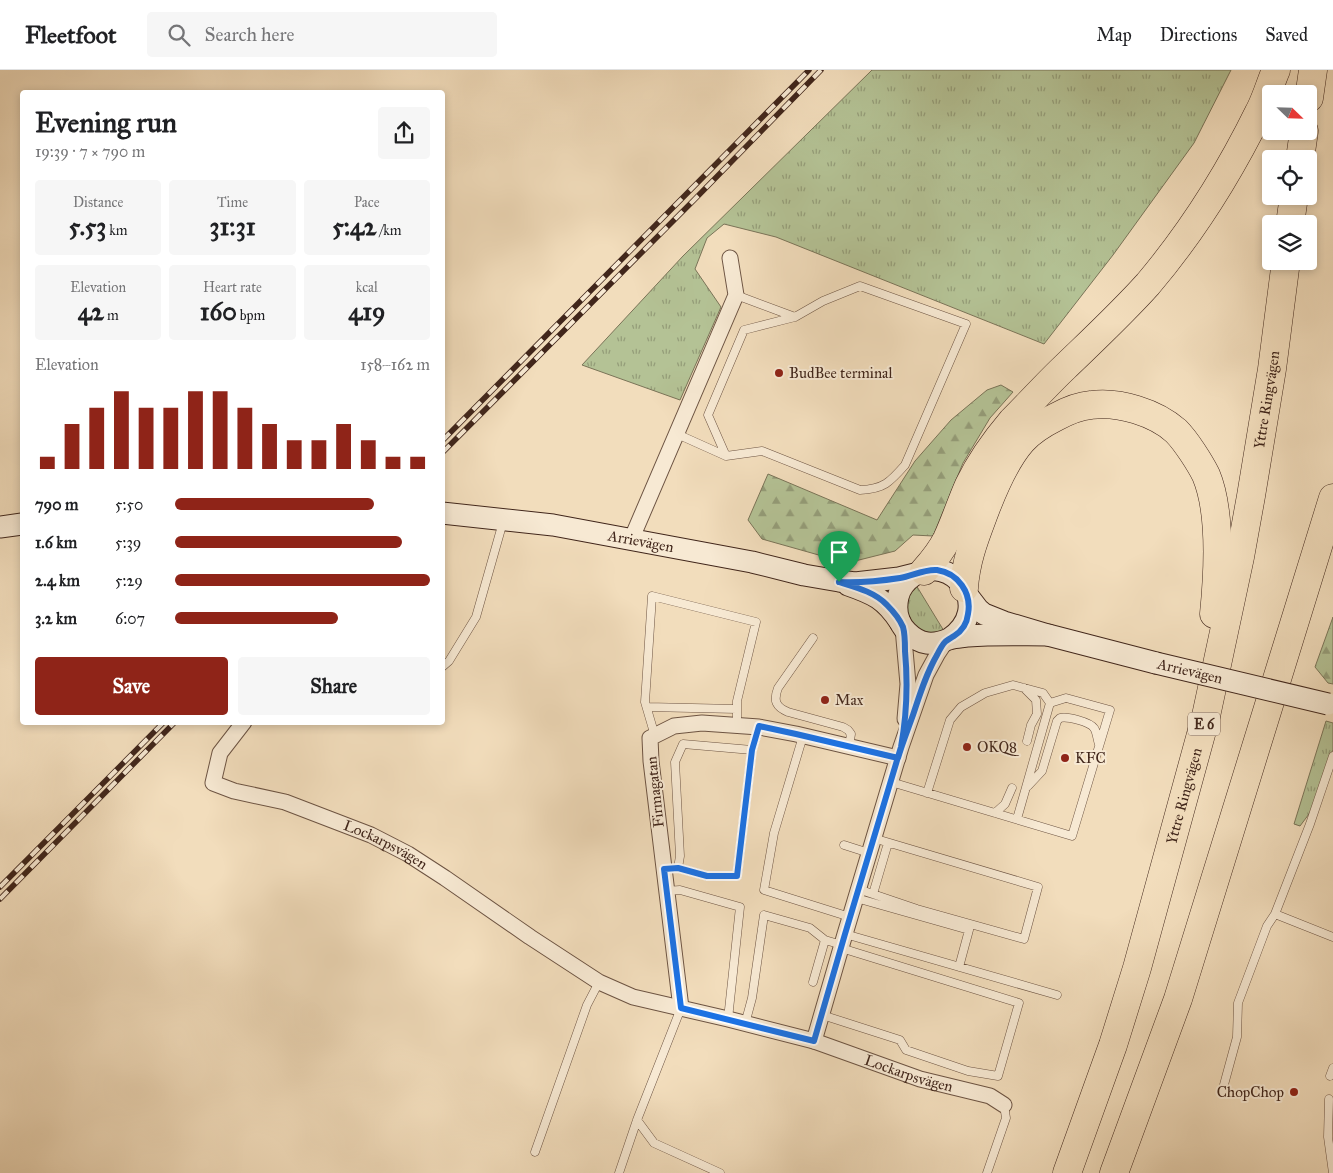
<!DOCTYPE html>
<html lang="en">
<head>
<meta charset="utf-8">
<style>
  body { margin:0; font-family:"IM FELL Great Primer",serif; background:#f6f6f6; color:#202124; height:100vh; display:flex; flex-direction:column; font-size:19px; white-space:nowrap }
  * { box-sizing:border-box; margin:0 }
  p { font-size:16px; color:#757577 }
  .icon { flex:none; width:28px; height:28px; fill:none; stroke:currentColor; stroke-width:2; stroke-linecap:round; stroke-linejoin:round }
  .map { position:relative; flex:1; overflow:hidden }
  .sheet { position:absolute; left:20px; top:20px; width:425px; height:635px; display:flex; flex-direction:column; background:#fff; border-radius:5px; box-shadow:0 2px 8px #0003 }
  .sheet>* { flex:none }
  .needle { width:32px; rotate:113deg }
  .controls { position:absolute; left:1262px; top:15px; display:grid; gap:10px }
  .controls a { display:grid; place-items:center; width:55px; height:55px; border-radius:5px; background:#fff; box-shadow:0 2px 8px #0003; font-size:25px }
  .pin { position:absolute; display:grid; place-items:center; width:42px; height:42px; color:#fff; margin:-51px -21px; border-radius:50% 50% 50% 0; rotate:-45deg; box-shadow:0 0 5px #0007 }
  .pin .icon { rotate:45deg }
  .round { display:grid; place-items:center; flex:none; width:52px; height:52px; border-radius:5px; background:#f6f6f6 }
  .headline { display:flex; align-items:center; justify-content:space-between; height:85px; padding:0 15px }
  h1 { font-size:28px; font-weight:700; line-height:38px }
  .stats { display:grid; grid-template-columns:repeat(3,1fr); gap:8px; height:85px; padding:5px 15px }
  .stats div { display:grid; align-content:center; border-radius:5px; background:#f6f6f6; text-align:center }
  .stats b { font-size:25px; font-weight:700 }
  .stats small { font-size:14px; font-weight:400 }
  .stats p { font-size:14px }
  .chart { height:140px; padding:10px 15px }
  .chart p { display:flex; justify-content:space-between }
  .chart svg { width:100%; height:90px; margin-top:5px; stroke:#8f2418; stroke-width:6 }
  .primary-button { display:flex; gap:10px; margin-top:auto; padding:10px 15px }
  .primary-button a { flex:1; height:58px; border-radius:5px; background:#8f2418; color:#fff; font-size:20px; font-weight:700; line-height:58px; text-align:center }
  .primary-button a+a { background:#f6f6f6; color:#202124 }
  ul { padding:0 15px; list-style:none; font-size:16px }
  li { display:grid; grid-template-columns:80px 60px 1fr; align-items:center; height:38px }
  li i { height:12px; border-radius:6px; background:#8f2418 }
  header { display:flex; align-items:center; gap:30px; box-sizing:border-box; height:70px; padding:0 25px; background:#fff; border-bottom:1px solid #e0e0e0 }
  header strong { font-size:24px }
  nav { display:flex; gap:28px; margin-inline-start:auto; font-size:18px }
  .search { width:350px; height:45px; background:#f6f6f6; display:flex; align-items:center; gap:12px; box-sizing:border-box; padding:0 18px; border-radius:5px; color:#757577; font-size:19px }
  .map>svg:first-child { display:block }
  .grass { fill:url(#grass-tufts); stroke:#7a7458 }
  .forest { fill:url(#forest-firs); stroke:#7a7458 }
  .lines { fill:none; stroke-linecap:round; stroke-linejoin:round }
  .service-casing { stroke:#6d5443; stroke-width:9 }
  .minor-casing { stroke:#6d5443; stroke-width:17 }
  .secondary-casing { stroke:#41261b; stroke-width:23 }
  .motorway-casing { stroke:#41261b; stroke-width:29 }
  .service { stroke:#f7e9d3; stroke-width:8 }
  .minor { stroke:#f7e9d3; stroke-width:15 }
  .secondary { stroke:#f7e9d3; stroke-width:21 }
  .motorway { stroke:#f2ddbc; stroke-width:28 }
  .rail-casing { stroke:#41261b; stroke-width:5.5 }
  .rail { stroke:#f7e9d3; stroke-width:4; stroke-dasharray:11; stroke-linecap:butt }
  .secondary-bridge-casing { stroke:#41261b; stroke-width:23; stroke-linecap:butt }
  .secondary-bridge { stroke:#f7e9d3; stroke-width:21 }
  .route-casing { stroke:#fff; stroke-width:10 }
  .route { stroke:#1a73e8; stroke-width:6 }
  .poi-dot { fill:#8f2418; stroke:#f7e9d3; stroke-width:2 }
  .labels { text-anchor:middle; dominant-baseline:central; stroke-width:4; stroke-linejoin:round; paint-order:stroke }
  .shield { fill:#f7e9d3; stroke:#786052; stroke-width:1 }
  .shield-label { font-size:14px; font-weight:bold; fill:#41261b }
  .poi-label { font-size:15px; fill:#41261b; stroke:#f7e9d3; text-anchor:start }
  .street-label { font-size:15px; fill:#41261b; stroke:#f7e9d3 }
</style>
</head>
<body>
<header>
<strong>Fleetfoot</strong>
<div class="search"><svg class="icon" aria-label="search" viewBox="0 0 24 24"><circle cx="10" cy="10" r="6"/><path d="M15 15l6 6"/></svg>Search here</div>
<nav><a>Map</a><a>Directions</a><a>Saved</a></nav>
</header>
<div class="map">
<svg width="1333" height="1103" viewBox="0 0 1333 1103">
  <defs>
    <pattern id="grass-tufts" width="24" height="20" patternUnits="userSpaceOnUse" patternTransform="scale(1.25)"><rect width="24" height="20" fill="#b4c295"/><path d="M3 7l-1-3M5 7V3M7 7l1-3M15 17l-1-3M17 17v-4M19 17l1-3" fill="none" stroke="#949d79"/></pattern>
    <pattern id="forest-firs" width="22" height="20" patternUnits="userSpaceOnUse" patternTransform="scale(1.25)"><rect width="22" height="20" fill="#b4c295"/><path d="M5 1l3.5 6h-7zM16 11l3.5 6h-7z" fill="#949d79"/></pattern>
  </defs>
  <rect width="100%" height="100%" fill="#f2ddbc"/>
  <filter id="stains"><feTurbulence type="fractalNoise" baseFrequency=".004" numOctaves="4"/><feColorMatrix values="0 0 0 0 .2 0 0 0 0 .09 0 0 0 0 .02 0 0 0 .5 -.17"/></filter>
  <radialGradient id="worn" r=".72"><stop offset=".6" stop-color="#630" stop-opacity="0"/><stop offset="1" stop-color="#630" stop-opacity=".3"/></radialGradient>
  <!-- grass -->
  <path class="grass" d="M872 0H1231L1194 73 1113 185 1044 274 776 167 724 154 707 168 695 199 721 237 680 330 582 295 683 186Z
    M916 515 944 561C937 563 931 564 924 561 911 556 902 539 909 525 911 522 914 518 916 515Z
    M1326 651 1333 653V680L1330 685 1312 740 1300 756 1294 754Z"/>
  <!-- forest -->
  <path class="forest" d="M1001 315 1013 322 990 348 963 393 933 466 913 465 895 481 847 493 762 469 748 450 768 404 877 450 915 391 951 350 987 320Z
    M1333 547V614L1328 613 1315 597Z"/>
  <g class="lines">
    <defs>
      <path id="service" d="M677 364 726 386 762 381 860 420C884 419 890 412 905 395L966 254 860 216 823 231 795 247 736 225
        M726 386 708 345 744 260 795 247
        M813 568 778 618C773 631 776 637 788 642L843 657 848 660 851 664 849 677
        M442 597 449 591 476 547 503 452
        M1024 618 1036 630 1037 644 1031 655 1027 671
        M647 637 737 639
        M655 666 645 632 652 526 756 552 737 631V655
        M803 666 774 763 764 820 850 847
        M752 680 759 657
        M891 712 1072 766 1110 640 1066 628 1050 633 1017 749
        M1028 716 1042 701 1057 651 1060 648C1067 646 1090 652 1094 658 1097 662 1097 669 1099 674
        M927 723 950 650 961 637 985 623 1013 615 1043 623 1050 633
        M995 743 1005 734 1012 718
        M844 775 869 783
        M664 799 678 798 707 806H737L752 680 683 674 675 692 680 786 678 798
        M858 819 917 839 1024 869 1038 817 873 768
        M666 821 680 820 740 837 728 949
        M873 824 888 773
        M856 828 969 860 959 897
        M1275 844 1333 867
        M845 864 1057 925
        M813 912 825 870 842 875
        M681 938 637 1050 654 1073 720 1103
        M822 945 900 970 906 980 968 1001 998 1006 1019 933 841 878
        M745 954 752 928 764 845 810 858 825 870
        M1330 1006 1333 998
        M1222 1022 1237 967 1238 933 1267 856 1275 844 1310 754 1333 686
        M1329 1029 1328 1067 1333 1103
        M535 1082 587 935 599 912
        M619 1103 637 1050
        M987 1103 1006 1048 1004 1035"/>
      <g id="minor">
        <path d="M631 470 736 225 730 188"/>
        <path d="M903 558 908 614 905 649"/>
        <path id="s1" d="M244 652 220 683 213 713 234 721 285 732 371 765 408 784 445 808 530 867 599 912 633 927 728 949 814 971 920 1009 990 1026 1004 1035"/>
        <path d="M681 938 651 691 650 668 674 656 702 653 759 657 796 664 898 688"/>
        <path d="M814 971 845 864 901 677 926 605 938 583 946 571"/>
      </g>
      <g id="secondary">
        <path id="s2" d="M442 443 553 455 752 492 804 505 839 511 855 513 899 508 915 504"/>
        <path d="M0 457 22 454"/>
        <path d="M848 515C874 524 885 529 900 552"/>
        <path d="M968 526 978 539 984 544 1004 552 1048 565 1156 593"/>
        <path d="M949 569C996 537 951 481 913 506 906 511 900 518 898 527 895 540 898 553 907 562 912 567 920 572 927 573 935 574 942 572 949 569 955 567 962 567 968 566 995 564 1021 565 1048 565"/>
      </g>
      <g id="motorway">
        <path d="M1309 28 1313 0"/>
        <path d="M1300 89 1304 61"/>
        <path d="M1290 154 1294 126"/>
        <path d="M924 501C933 491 941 481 947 469 955 452 961 433 969 415 980 392 995 371 1012 351 1030 333 1047 314 1065 297 1093 270 1122 243 1148 214 1192 162 1229 103 1259 42 1266 29 1270 14 1276 0"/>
        <path d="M964 518C966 488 976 465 986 438 995 415 1006 389 1022 371 1031 361 1044 353 1056 347 1067 341 1079 336 1091 335 1119 331 1156 343 1176 361 1186 371 1200 393 1206 405 1222 443 1218 504 1214 544"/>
        <path id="s3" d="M1067 1103 1113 975 1137 898 1206 646 1240 487 1251 426 1272 299 1286 191"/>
        <path d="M1114 1103 1178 929 1333 428"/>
      </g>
    </defs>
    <!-- service casing -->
    <use href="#service" class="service-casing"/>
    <!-- minor casing -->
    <use href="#minor" class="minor-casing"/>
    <!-- secondary casing -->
    <use href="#secondary" class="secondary-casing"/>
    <!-- motorway casing -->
    <use href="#motorway" class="motorway-casing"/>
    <!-- service -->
    <use href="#service" class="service"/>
    <!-- minor -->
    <use href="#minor" class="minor"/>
    <!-- secondary -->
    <use href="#secondary" class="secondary"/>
    <!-- motorway -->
    <use href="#motorway" class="motorway"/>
    <defs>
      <path id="rail" d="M442 371 809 0
        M442 383 694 130 821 0
        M0 817 164 652
        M0 829 175 652"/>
    </defs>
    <!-- rail casing -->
    <use href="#rail" class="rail-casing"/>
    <!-- rail -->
    <use href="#rail" class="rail"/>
    <defs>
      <g id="secondary-bridge">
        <path id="s4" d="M1156 593 1328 634"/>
      </g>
    </defs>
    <!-- secondary-bridge casing -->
    <use href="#secondary-bridge" class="secondary-bridge-casing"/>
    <!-- secondary-bridge -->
    <use href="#secondary-bridge" class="secondary-bridge"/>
  </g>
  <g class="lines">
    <defs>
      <path id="route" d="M839 512C855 517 875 522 887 535 893 541 900 550 903 557 905 564 905 573 905 581 908 614 907 644 901 677L845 864 814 971 681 938 664 799 678 798 707 806H737L752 680 759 656 796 664 898 688C902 674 908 659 913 645 920 624 926 604 937 585 939 581 942 575 945 572 947 570 951 568 954 566 962 561 967 553 968 544 972 523 958 503 937 500 924 499 912 506 900 508 880 511 859 513 839 512"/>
    </defs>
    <!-- route casing -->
    <use href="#route" class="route-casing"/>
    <!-- route -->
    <use href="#route" class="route"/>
  </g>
  <!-- markers -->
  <g class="poi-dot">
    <circle cx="779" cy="303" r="5"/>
    <circle cx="825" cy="630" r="5"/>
    <circle cx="967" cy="677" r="5"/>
    <circle cx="1065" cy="688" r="5"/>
    <circle cx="1294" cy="1022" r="5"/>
  </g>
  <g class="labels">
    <!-- shield labels -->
    <rect class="shield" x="1188" y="642.5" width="32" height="23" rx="4"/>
    <g class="shield-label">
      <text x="1204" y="654">E 6</text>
    </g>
    <!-- poi labels -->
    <g class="poi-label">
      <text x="789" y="303">BudBee terminal</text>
      <text x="835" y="630">Max</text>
      <text x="977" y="677">OKQ8</text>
      <text x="1075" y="688">KFC</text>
      <text x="1284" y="1022" text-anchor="end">ChopChop</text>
    </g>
    <!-- street labels -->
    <g class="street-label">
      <text stroke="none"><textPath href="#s3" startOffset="800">Yttre Ringvägen</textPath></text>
      <text stroke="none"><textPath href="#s2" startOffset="201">Arrievägen</textPath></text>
      <text stroke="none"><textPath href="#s4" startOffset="35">Arrievägen</textPath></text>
      <text transform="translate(655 722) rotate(-96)">Firmagatan</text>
      <text stroke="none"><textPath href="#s3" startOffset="395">Yttre Ringvägen</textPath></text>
      <text stroke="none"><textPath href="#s1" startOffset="254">Lockarpsvägen</textPath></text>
      <text stroke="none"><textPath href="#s1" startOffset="832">Lockarpsvägen</textPath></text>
    </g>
  </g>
  <rect width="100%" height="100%" filter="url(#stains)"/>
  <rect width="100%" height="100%" fill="url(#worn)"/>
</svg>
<div class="controls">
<a><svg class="needle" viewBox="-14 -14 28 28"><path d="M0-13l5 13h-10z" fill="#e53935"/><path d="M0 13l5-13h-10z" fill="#757577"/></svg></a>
<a><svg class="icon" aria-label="locate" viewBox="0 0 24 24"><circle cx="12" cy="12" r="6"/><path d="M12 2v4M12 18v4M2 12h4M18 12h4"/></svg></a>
<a><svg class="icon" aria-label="layers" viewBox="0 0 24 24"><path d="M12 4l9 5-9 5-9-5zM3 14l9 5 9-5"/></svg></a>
</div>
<div class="pin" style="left:839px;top:512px;background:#1e9e55"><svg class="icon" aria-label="arrive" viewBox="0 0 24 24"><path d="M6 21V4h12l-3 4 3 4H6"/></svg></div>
<section class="sheet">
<div class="headline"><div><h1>Evening run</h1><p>19:39 · 7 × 790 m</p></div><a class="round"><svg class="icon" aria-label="share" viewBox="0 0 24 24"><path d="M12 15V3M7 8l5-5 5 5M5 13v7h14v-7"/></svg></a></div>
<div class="stats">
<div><p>Distance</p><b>5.53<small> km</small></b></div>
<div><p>Time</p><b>31:31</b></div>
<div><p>Pace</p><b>5:42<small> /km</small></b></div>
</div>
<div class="stats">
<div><p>Elevation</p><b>42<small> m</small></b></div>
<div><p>Heart rate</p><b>160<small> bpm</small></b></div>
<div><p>kcal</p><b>419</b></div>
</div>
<div class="chart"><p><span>Elevation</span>158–162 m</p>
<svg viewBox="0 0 160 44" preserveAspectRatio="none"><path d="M5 44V38M15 44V22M25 44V14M35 44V6M45 44V14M55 44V14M65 44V6M75 44V6M85 44V14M95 44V22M105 44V30M115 44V30M125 44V22M135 44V30M145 44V38M155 44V38"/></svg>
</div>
<ul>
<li><b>790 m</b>5:50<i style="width:78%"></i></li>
<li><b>1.6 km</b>5:39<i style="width:89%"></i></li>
<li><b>2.4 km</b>5:29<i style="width:100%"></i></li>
<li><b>3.2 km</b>6:07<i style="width:64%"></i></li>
</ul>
<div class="primary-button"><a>Save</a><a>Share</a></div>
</section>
</div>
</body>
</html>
